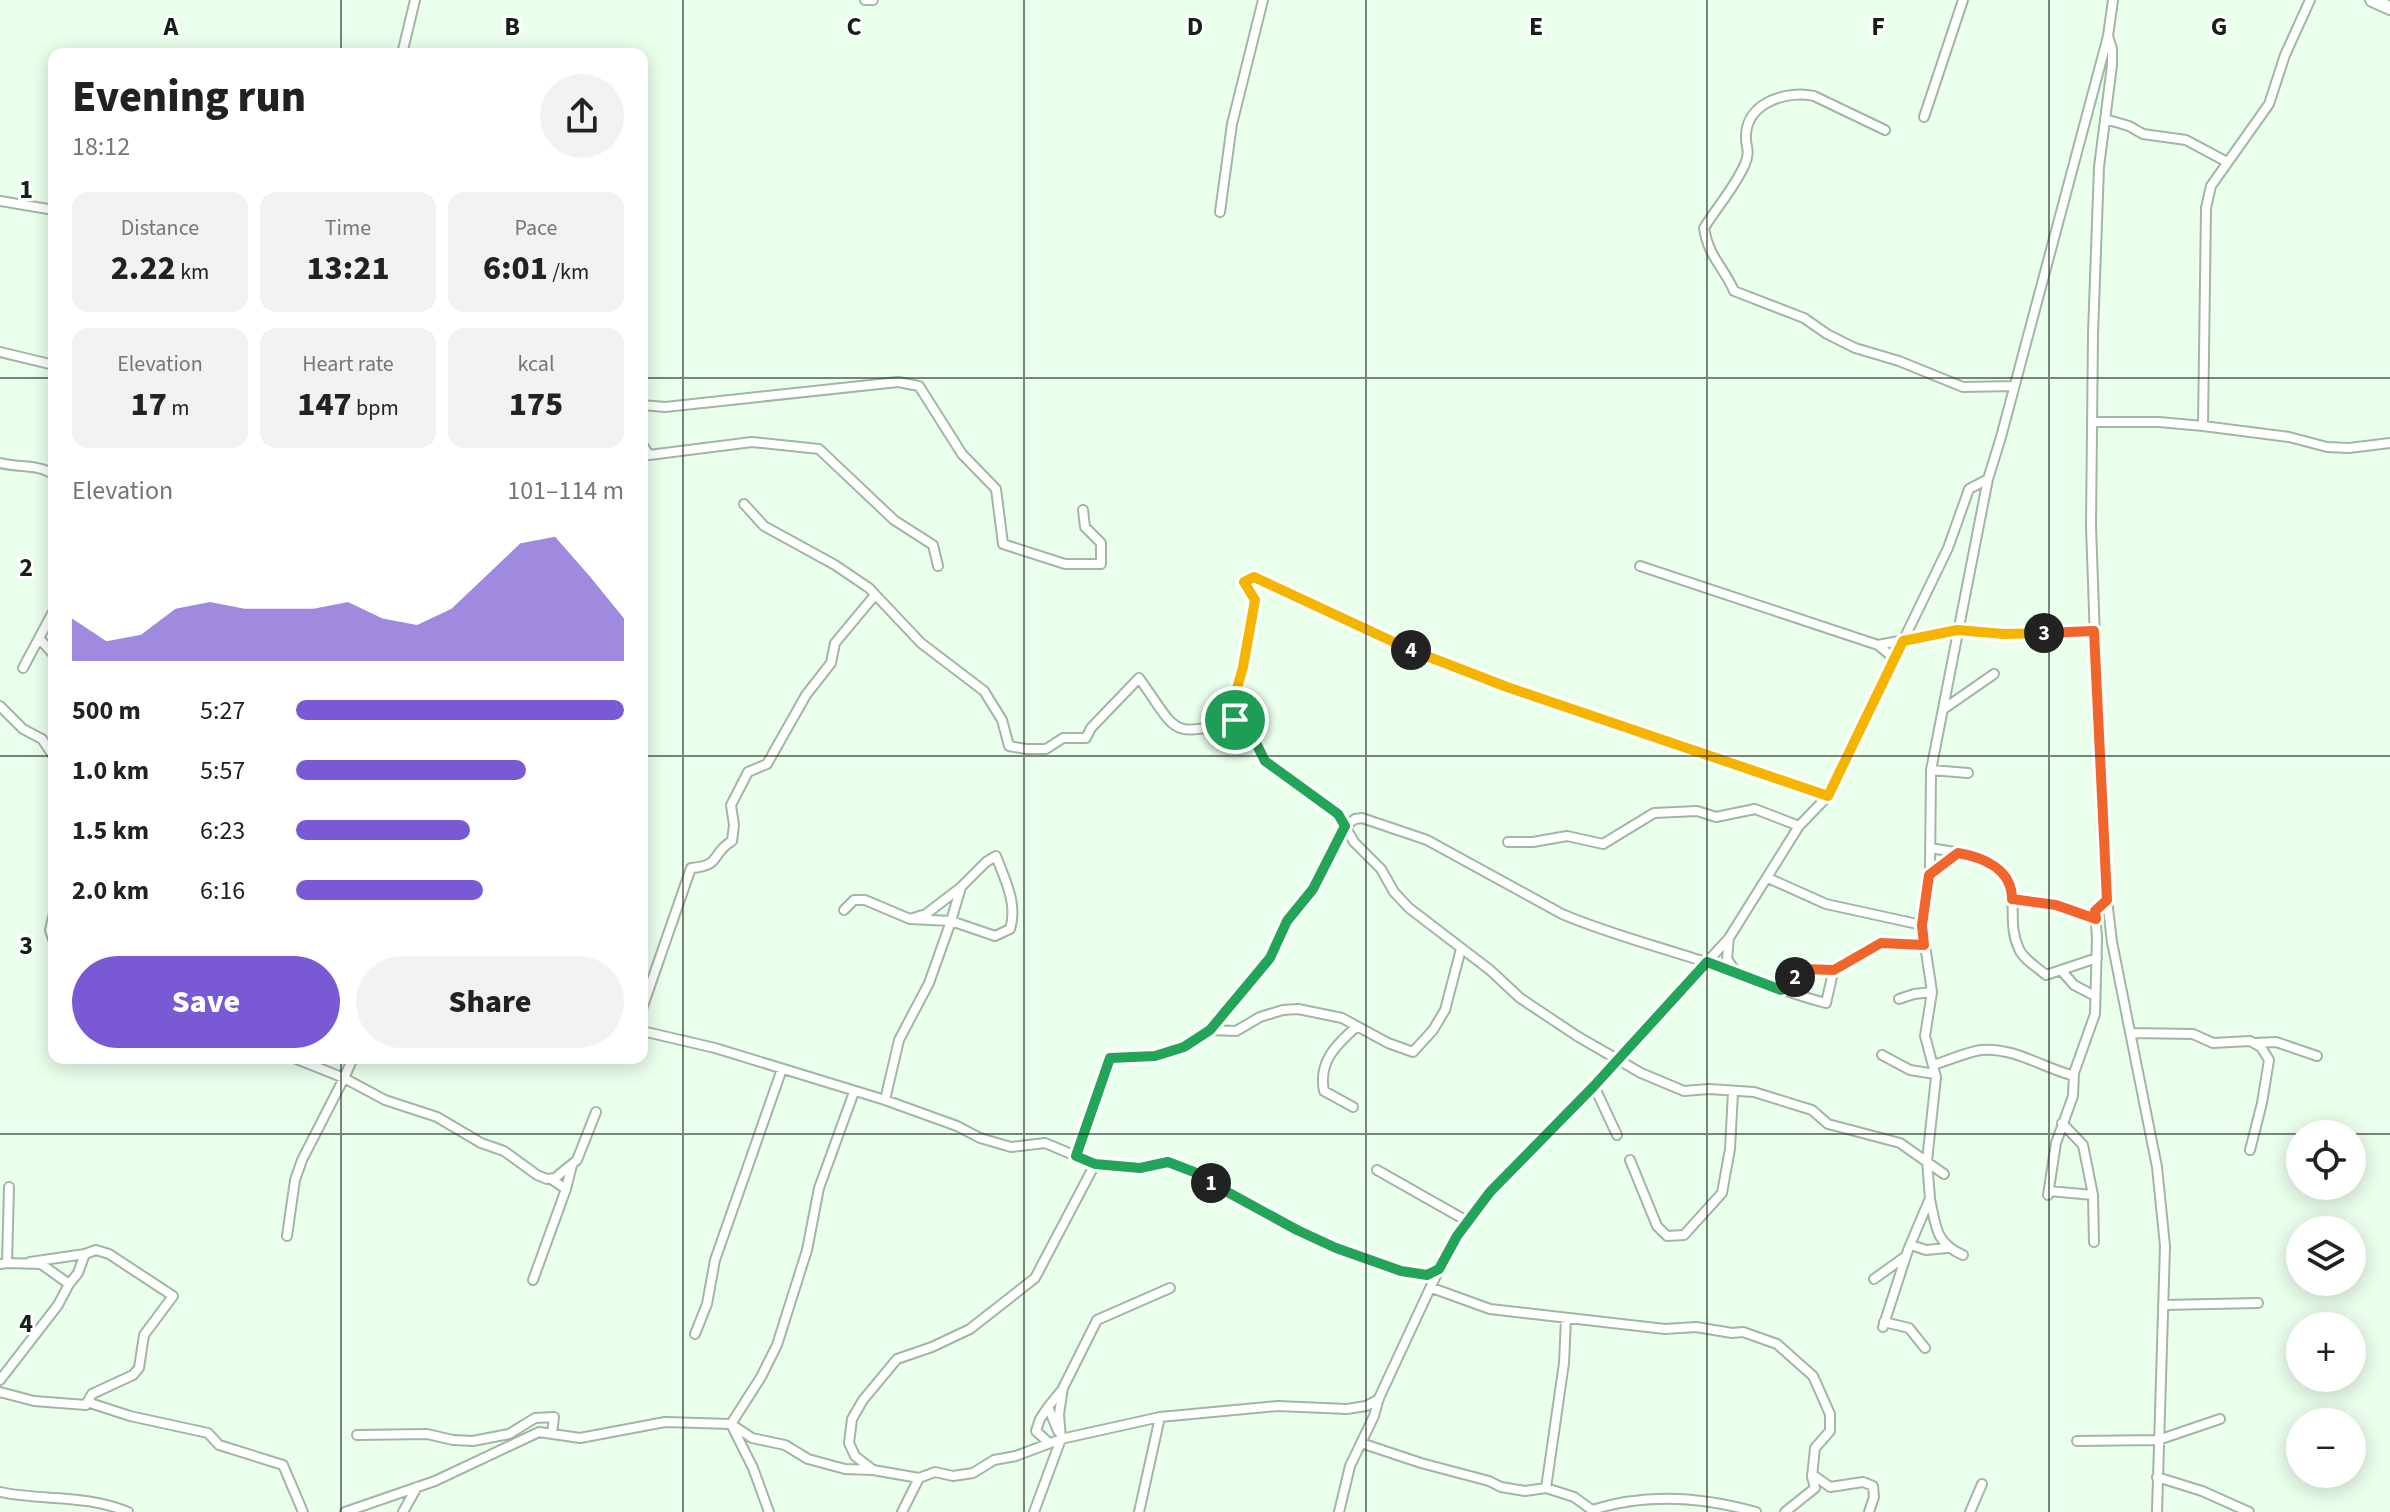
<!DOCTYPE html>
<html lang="en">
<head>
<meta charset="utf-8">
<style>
  body { margin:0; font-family:"Source Sans 3",sans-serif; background:#f2f2f2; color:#222; height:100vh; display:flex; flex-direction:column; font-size:30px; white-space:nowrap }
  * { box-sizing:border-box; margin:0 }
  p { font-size:26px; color:#767676 }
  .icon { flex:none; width:44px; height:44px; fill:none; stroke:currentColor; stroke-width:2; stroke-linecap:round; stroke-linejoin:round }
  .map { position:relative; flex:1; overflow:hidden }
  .sheet { position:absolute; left:48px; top:48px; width:600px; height:1016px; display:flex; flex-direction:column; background:#fff; border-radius:16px; box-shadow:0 4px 20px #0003 }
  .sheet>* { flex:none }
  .fabs { position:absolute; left:2286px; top:1120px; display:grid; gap:16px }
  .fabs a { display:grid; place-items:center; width:80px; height:80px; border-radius:50%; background:#fff; box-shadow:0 4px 20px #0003; font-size:40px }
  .pin { position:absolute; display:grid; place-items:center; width:68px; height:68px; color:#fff; margin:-34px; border:4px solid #fff; border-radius:50%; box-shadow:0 2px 8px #0007 }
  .km { position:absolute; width:40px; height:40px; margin:-20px; border-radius:50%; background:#222; color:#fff; font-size:22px; line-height:40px; text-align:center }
  .round { display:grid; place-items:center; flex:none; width:84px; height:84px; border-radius:42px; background:#f2f2f2 }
  .overview { display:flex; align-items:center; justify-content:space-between; height:136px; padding:0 24px }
  h1 { font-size:44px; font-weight:800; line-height:60px }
  .stats { display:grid; grid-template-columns:repeat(3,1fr); gap:12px; height:136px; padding:8px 24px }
  .stats div { display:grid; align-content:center; border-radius:16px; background:#f2f2f2; text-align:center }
  .stats b { font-size:34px; font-weight:800 }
  .stats small { font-size:22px; font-weight:400 }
  .stats p { font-size:22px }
  .chart { height:224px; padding:16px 24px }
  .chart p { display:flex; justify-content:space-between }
  .chart svg { width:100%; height:144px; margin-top:8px; fill:#795ad4; opacity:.7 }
  .cta { display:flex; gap:16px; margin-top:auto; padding:16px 24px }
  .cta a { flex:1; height:92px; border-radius:48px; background:#795ad4; color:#fff; font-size:32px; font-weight:800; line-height:92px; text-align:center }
  .cta a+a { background:#f2f2f2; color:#222 }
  ul { padding:0 24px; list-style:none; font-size:26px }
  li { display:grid; grid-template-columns:128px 96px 1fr; align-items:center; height:60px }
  li i { height:20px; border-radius:10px; background:#795ad4 }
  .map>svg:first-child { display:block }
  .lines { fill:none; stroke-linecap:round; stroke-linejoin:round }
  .street-casing { stroke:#a0b7a2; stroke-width:12 }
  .secondary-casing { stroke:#a0b7a2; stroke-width:16 }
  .street { stroke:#fff; stroke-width:8 }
  .secondary { stroke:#fff; stroke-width:12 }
  .split-1-casing { stroke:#fff; stroke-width:16 }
  .split-2-casing { stroke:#fff; stroke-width:16 }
  .split-3-casing { stroke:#fff; stroke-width:16 }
  .split-4-casing { stroke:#fff; stroke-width:16 }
  .split-5-casing { stroke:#fff; stroke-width:16 }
  .split-1 { stroke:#22a559; stroke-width:10 }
  .split-2 { stroke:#22a559; stroke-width:10 }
  .split-3 { stroke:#f0652b; stroke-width:10 }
  .split-4 { stroke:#f5b400; stroke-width:10 }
  .split-5 { stroke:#f5b400; stroke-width:10 }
  .grid { fill:none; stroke:#172018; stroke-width:2; stroke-opacity:0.55 }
  .grid-label { font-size:26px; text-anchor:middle; font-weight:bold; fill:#172018; stroke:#fff; stroke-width:6; stroke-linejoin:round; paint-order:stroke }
</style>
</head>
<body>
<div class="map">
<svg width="2390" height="1512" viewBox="0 0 2390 1512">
  <rect width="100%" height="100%" fill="#ebffed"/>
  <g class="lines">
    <defs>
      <path id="street" d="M865 0H873
        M2113 0 2108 36 2112 49V65L2099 167 2093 334 2091 526 2102 837 2107 900 2112 942 2157 1167 2165 1246 2157 1512
        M402 54 415 0
        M1924 117 1963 0
        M2105 119 2129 126 2143 134 2186 140 2227 162
        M1885 130 1814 96C1788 90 1748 102 1746 134 1745 148 1751 149 1745 164 1735 187 1717 207 1704 228 1708 256 1723 266 1734 291L1804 318 1827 334 1855 348 1899 361 1963 387 2014 386
        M0 201 54 210
        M1220 212 1232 124 1263 0
        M0 352 54 365
        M642 405 665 407 898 382 919 386 962 454 996 489 1003 544 1065 564H1101V543L1085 527 1083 510
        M2092 422H2159L2203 426 2289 437 2327 447 2349 448 2390 443
        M2203 426 2206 208 2211 186 2269 104 2285 55 2310 0
        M642 444 649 455 752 442 819 449 894 520 933 545 938 566
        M0 463C19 468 40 464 54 475
        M744 504 764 526 835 565 869 588 921 643 984 691 1002 720 1009 746 1026 749H1046L1063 738H1086L1091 728 1139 678C1177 730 1168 740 1235 720
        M1640 566 1878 645 1895 659
        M39 638 54 655
        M1878 645 1957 630 2004 634 2094 631
        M23 668 54 610
        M0 706 23 729 42 739 54 757
        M1945 708 1994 674
        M1931 770 1968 773
        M1828 796 1507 687 1415 652 1254 577 1244 582 1255 600 1243 667 1233 703 1235 720 1251 733 1265 761 1338 814 1354 842 1381 869 1394 892 1409 908 1490 970 1520 998 1577 1036 1641 1073 1684 1091 1709 1089 1754 1092 1812 1110 1828 1124 1900 1143 1944 1174
        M1508 842H1533L1567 836 1603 844 1654 813 1697 811 1716 817 1755 809 1799 826
        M1930 848C1959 853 2007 855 2012 894 2014 914 2010 930 2019 949 2023 959 2037 967 2046 975L2097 958
        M1930 874 1958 853
        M1768 878 1826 904 1922 925
        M2012 899 2056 905 2096 919
        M844 910 854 900H865L910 919 926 914 960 888
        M54 913 50 930 54 942
        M1729 938 1727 959 1738 975
        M2061 970 2074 985 2095 996
        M1781 990 1803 969 1834 970
        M1899 999 1914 994 1932 992
        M642 1009 691 868C722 866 711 853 732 841L734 825 731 805 748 772 767 764 806 695 831 663 835 643 875 595
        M1210 1030 1236 1031 1260 1017 1283 1010 1298 1009 1342 1018 1388 1043 1413 1052 1433 1030 1445 1010 1461 949
        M642 1031 715 1048 885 1100 957 1126 980 1138 1011 1147 1045 1143 1076 1156
        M2131 1033 2193 1034 2213 1043 2250 1041 2261 1047 2269 1060 2262 1103 2250 1150
        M2255 1043 2276 1042 2317 1056
        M1882 1055 1910 1070 1935 1074
        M294 1058 344 1078 353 1058
        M1933 1065C1948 1061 1966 1052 1981 1050 2013 1047 2042 1067 2071 1075L2074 1073
        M1594 1086 1617 1135
        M885 1100 899 1040 929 983 950 924 951 921 961 887 986 862 996 856C1005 880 1018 904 1010 929L995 936 951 921 910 919
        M1353 1107 1324 1091C1318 1062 1336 1045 1356 1027
        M2062 1123 2083 1145 2093 1195 2094 1242
        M1630 1160 1657 1226 1667 1236 1684 1235 1722 1193 1730 1149 1733 1092
        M1095 1164 1140 1168 1168 1162 1194 1172 1297 1230 1336 1248 1401 1271 1427 1275 1439 1269
        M1377 1170 1467 1221
        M551 1179 566 1189 572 1165
        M2049 1191 2093 1195
        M2048 1195 2056 1143 2073 1096 2074 1073 2095 1014 2097 938 2095 911 2107 900
        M1930 1199C1936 1226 1935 1243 1963 1255
        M287 1236 295 1180 302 1160 344 1078 385 1100 437 1117 481 1143 504 1151 537 1175 547 1179 555 1178 577 1160 596 1112
        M1911 1245 1926 1250 1947 1248
        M7 1263 41 1264 69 1284 78 1273 85 1254 30 1262
        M0 1264 7 1263 9 1187
        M1874 1279 1906 1256
        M533 1280 566 1189
        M1432 1288 1490 1309 1665 1329 1696 1327 1732 1333 1743 1332 1777 1344 1813 1376 1830 1414V1431L1815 1448 1812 1477 1815 1488 1785 1512
        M2163 1305 2258 1303
        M1884 1322 1909 1328 1925 1348
        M1883 1327 1908 1250 1930 1198 1927 1161 1936 1077 1925 1036 1932 992 1922 925 1930 868 1931 770 1988 479
        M695 1334 707 1304 715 1260 782 1069
        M0 1380 58 1305 69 1284
        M0 1392 34 1401 86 1405 92 1394 133 1375 139 1368 144 1335 173 1296 109 1254 96 1250 85 1254
        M87 1402 130 1416 208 1433 219 1445 283 1465 303 1512
        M1048 1407 1040 1419 1036 1431 1049 1443
        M1058 1431 1048 1407 1061 1391
        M357 1435 427 1434 453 1440 473 1441 509 1434 535 1418 554 1417 552 1433
        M2077 1441 2158 1440 2220 1419
        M1361 1443 1421 1463 1489 1481 1501 1487 1525 1491 1546 1488 1574 1497 1592 1510C1645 1493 1703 1497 1756 1512
        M873 1470 919 1478 935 1472 953 1476 973 1473 994 1460 1016 1456 1061 1439 1160 1417 1278 1406 1347 1409 1366 1406 1379 1399
        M1812 1474 1830 1487 1863 1482 1873 1486 1874 1497 1869 1512
        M2157 1477 2202 1491 2249 1512
        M1546 1488 1564 1363 1566 1318
        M0 1492C43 1501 86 1494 128 1512
        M345 1512 435 1481 539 1432 580 1438 665 1422 731 1424 752 1438 785 1445 808 1459 845 1469 873 1470 855 1456 849 1443 852 1419 863 1400 897 1359 932 1347 970 1329 1035 1278 1095 1164 1076 1156 1110 1058 1155 1056 1184 1047 1210 1030 1270 958 1287 921 1313 889 1345 826 1355 819 1362 818 1427 840 1562 914C1609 934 1660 947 1708 963 1748 976 1785 993 1826 1003L1834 968 1881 943 1924 945
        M403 1512 417 1487
        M769 1512 753 1468 731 1424 761 1377 777 1345 807 1250 819 1188 854 1092
        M902 1512 919 1478
        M1034 1512 1061 1439 1059 1414 1063 1388 1097 1320 1170 1288
        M1139 1512 1160 1417
        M1339 1512 1350 1466 1374 1416 1379 1398 1439 1269 1467 1221 1490 1192 1594 1086 1729 938 1799 826 1828 796 1948 548 1969 489 1988 479 2001 437 2108 36
        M1970 1512 1982 1484"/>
      <path id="secondary" d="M2372 0 2390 8"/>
    </defs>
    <!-- street casing -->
    <use href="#street" class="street-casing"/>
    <!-- secondary casing -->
    <use href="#secondary" class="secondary-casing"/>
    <!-- street -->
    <use href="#street" class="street"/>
    <!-- secondary -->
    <use href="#secondary" class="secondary"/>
  </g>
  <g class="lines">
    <defs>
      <path id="split-1" d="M1211 1183 1194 1172 1168 1162 1140 1168 1095 1164 1076 1156 1110 1058 1155 1056 1184 1047 1210 1030 1270 958 1287 921 1313 889 1345 826 1338 814 1265 761 1251 733 1235 720"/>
      <path id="split-2" d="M1211 1183 1297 1230 1336 1248 1401 1271 1427 1275 1439 1269 1457 1236 1490 1192 1594 1086 1707 962 1781 990 1795 977"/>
      <path id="split-3" d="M1795 977 1803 969 1834 970 1881 943 1924 945 1922 925 1929 875 1958 853C1983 857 2012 869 2012 899L2056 905 2096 919 2095 911 2107 900 2094 631 2044 633"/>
      <path id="split-4" d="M1411 650 1507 687 1828 796 1903 641 1957 630 2004 634 2044 633"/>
      <path id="split-5" d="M1235 720 1233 703 1243 667 1255 600 1244 582 1254 577 1411 650"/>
    </defs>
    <!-- split-1 casing -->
    <use href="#split-1" class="split-1-casing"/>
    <!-- split-2 casing -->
    <use href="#split-2" class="split-2-casing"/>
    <!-- split-3 casing -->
    <use href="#split-3" class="split-3-casing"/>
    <!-- split-4 casing -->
    <use href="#split-4" class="split-4-casing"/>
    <!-- split-5 casing -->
    <use href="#split-5" class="split-5-casing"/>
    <!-- split-1 -->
    <use href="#split-1" class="split-1"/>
    <!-- split-2 -->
    <use href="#split-2" class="split-2"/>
    <!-- split-3 -->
    <use href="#split-3" class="split-3"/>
    <!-- split-4 -->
    <use href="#split-4" class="split-4"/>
    <!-- split-5 -->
    <use href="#split-5" class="split-5"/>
  </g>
  <!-- grid -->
  <path class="grid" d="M341 0V54M683 0V1512M1024 0V1512M1366 0V1512M1707 0V1512M2049 0V1512M0 378H54M642 378H2390M0 756H54M642 756H2390M341 1058V1512M0 1134H2300M2300 1134H2352M2352 1134H2390"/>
  <g class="grid-label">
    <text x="171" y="35">A</text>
    <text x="512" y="35">B</text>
    <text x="854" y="35">C</text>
    <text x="1195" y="35">D</text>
    <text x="1536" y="35">E</text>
    <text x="1878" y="35">F</text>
    <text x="2219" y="35">G</text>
    <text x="26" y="198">1</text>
    <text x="26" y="576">2</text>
    <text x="26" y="954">3</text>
    <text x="26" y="1332">4</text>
  </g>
</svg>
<div class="fabs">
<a><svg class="icon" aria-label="locate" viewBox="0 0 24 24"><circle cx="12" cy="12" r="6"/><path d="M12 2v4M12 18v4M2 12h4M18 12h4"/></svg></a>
<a><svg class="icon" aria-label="layers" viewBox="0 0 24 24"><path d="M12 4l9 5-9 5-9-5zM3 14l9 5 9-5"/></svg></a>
<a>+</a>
<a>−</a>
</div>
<div class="pin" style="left:1235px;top:720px;background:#1e9e55"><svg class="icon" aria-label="arrive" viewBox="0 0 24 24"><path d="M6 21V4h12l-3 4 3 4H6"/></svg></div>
<b class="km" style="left:1211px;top:1183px">1</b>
<b class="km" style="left:1795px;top:977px">2</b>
<b class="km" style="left:2044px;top:633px">3</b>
<b class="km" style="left:1411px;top:650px">4</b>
<section class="sheet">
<div class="overview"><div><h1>Evening run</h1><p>18:12</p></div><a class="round"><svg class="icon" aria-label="share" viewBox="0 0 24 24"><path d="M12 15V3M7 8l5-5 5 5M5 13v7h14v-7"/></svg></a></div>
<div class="stats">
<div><p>Distance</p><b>2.22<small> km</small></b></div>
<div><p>Time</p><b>13:21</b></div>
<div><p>Pace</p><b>6:01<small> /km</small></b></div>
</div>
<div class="stats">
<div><p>Elevation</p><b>17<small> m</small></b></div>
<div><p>Heart rate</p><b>147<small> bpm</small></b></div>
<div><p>kcal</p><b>175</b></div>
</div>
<div class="chart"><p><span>Elevation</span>101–114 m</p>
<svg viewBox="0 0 160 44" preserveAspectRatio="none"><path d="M0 44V31L10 38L20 36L30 28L40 26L50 28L60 28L70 28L80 26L90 31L100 33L110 28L120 18L130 8L140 6L150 18L160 31V44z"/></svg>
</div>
<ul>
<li><b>500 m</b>5:27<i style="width:100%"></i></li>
<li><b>1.0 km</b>5:57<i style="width:70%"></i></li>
<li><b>1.5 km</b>6:23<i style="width:53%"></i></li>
<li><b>2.0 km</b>6:16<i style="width:57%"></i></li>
</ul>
<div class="cta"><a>Save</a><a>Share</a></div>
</section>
</div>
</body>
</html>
